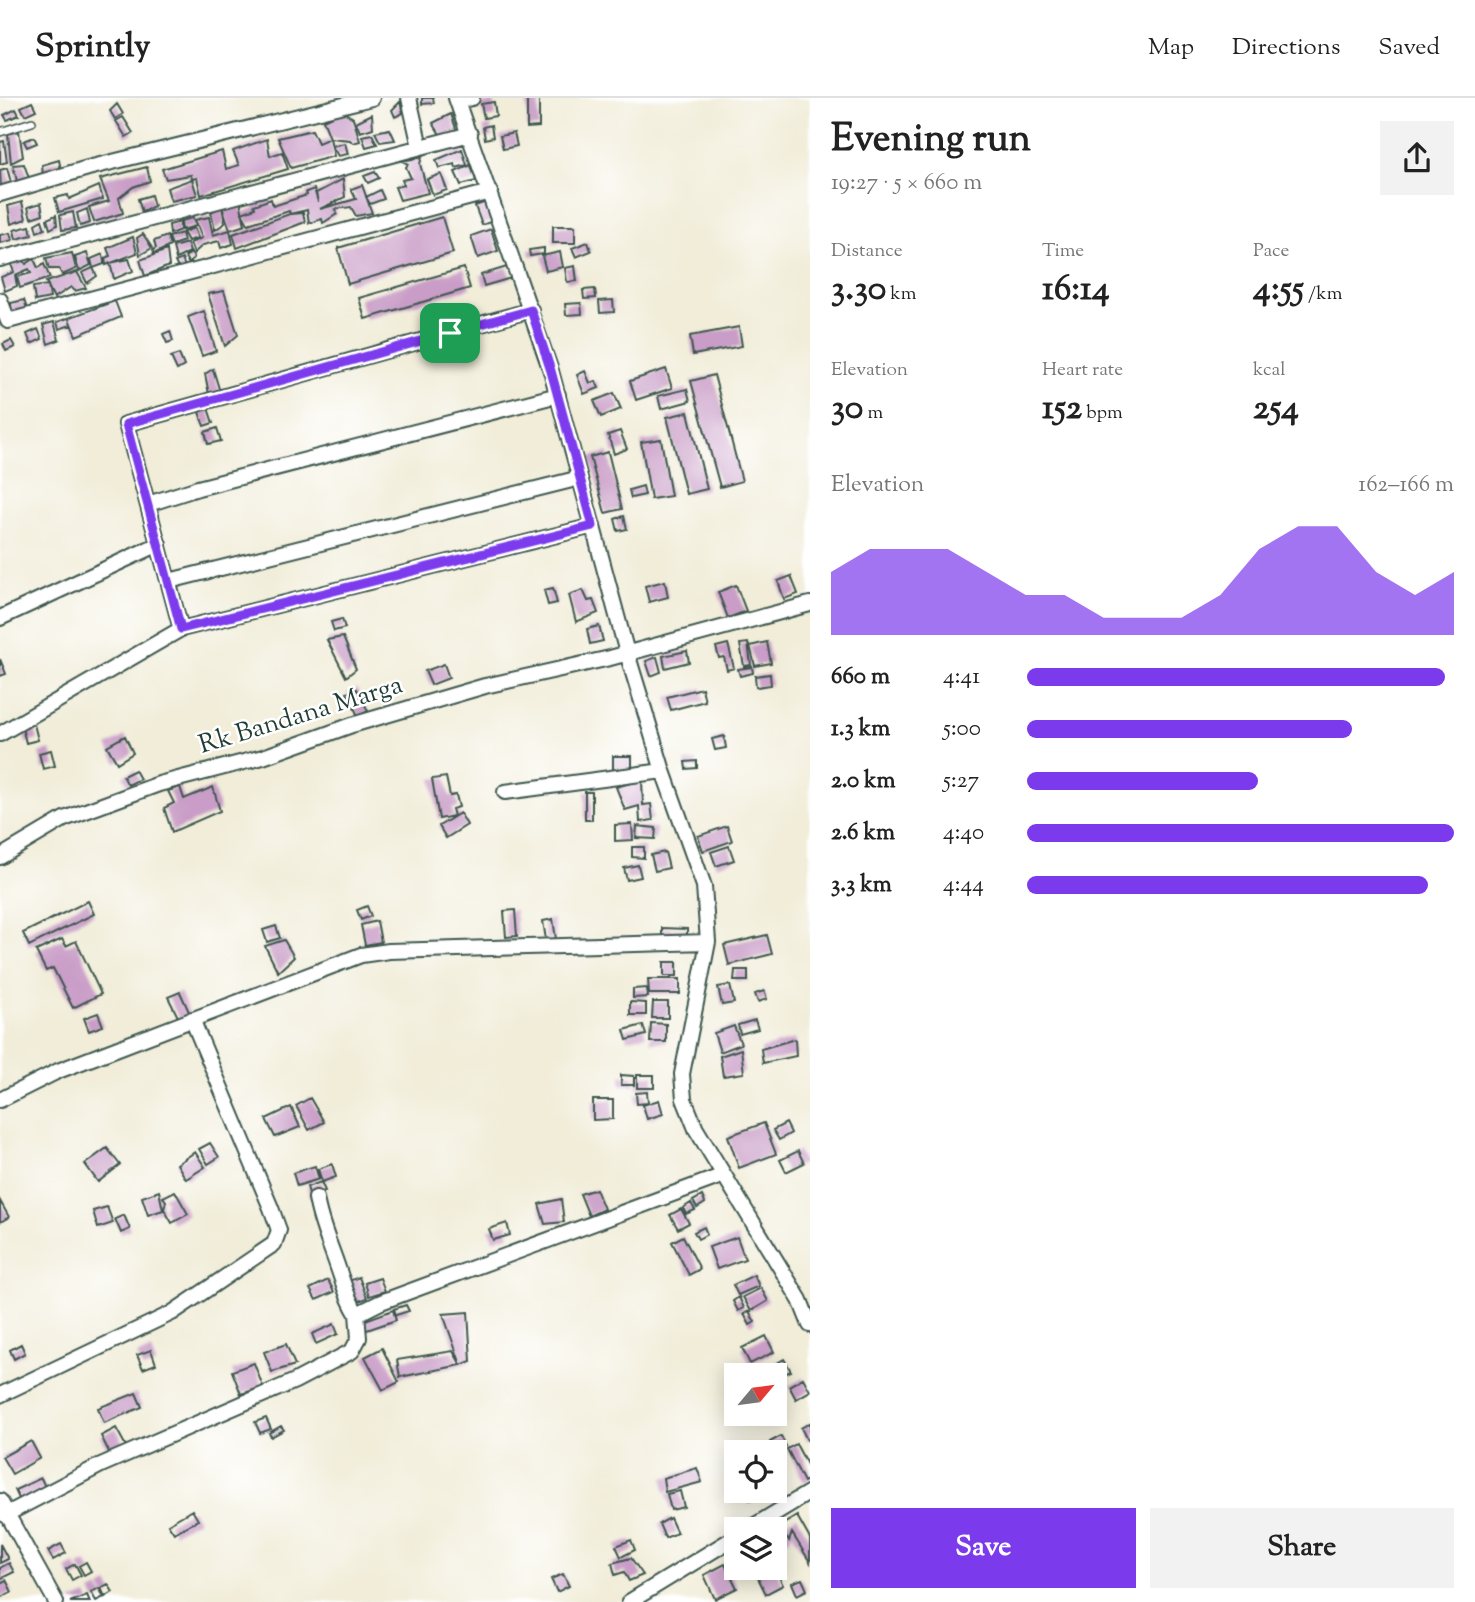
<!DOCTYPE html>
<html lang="en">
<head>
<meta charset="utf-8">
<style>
  body { margin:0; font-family:"Sorts Mill Goudy",serif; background:#f2f2f2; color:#222; height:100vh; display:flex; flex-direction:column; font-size:26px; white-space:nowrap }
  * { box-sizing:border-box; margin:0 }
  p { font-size:23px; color:#767676 }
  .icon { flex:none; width:38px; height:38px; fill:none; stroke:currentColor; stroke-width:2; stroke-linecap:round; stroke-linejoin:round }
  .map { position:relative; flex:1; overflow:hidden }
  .drawer { display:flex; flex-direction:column; background:#fff; width:665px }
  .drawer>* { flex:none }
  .needle { width:46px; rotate:61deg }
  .fabs { position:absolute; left:724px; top:1265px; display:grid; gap:14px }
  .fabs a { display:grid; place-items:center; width:63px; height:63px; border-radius:0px; background:#fff; box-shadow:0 4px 18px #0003; font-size:35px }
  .pin { position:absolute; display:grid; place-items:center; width:60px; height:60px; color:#fff; margin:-30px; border-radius:14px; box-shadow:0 4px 10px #0006 }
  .round { display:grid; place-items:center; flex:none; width:74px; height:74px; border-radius:0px; background:#f2f2f2 }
  .head { display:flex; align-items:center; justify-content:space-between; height:119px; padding:0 21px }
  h1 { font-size:38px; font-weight:700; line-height:52px }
  .figures { display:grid; grid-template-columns:repeat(3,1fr); gap:10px; height:119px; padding:7px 21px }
  .figures div { display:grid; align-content:center }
  .figures b { font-size:35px; font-weight:700 }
  .figures small { font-size:19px; font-weight:400 }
  .figures p { font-size:19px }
  .chart { height:196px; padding:14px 21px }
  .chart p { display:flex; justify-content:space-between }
  .chart svg { width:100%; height:126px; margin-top:7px; fill:#7c3aed; opacity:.7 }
  .cta { display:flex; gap:14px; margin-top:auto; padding:14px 21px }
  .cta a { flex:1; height:80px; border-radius:0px; background:#7c3aed; color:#fff; font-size:28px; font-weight:700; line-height:80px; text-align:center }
  .cta a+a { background:#f2f2f2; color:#222 }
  ul { padding:0 21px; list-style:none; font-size:23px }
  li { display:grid; grid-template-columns:112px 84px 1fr; align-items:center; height:52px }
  li i { height:18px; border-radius:9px; background:#7c3aed }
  header { display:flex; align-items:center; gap:42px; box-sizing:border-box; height:98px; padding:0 35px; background:#fff; border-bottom:2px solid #e0e0e0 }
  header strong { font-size:33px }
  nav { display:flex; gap:38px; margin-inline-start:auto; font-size:24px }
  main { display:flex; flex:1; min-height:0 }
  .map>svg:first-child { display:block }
  .building { fill:#c99dc7 }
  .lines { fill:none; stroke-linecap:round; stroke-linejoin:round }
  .lane-casing { stroke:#3e574d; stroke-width:10 }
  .street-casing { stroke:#3e574d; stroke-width:18 }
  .lane { stroke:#fff; stroke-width:7 }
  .street { stroke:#fff; stroke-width:14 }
  .route-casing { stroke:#fff; stroke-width:14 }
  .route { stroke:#7c3aed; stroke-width:9 }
  .labels { text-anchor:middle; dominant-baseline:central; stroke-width:5; stroke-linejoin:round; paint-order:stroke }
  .street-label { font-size:26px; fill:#1f3d34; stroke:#fff }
</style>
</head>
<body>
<header>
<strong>Sprintly</strong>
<nav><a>Map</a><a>Directions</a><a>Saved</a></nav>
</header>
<main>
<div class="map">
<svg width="810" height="1504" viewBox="0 0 810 1504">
  <rect width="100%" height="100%" fill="#fff"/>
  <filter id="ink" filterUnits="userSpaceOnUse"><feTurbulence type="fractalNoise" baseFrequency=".0143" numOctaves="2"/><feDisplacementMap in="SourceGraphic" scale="14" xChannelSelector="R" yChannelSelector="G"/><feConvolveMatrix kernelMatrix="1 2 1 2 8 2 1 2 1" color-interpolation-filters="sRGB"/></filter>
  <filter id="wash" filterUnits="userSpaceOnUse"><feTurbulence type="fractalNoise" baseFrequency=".00686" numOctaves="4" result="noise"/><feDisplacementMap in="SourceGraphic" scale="28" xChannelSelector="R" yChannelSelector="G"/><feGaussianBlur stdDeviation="1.57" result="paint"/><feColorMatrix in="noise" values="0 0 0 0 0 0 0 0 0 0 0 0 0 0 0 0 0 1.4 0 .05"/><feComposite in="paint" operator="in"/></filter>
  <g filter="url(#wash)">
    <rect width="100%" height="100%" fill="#f1edd9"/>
    <g id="blocks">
      <!-- building -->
      <path class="building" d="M422 0H433L434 5 422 6Z
        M527 0H539V29L527 30Z
        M32 4 36 12 25 17 21 9Z
        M400 4 403 15 395 19 392 12Z
        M494 4 496 18 484 20 481 6Z
        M117 6 123 16 115 21 110 13Z
        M16 11 19 17 7 22 4 17Z
        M342 13 353 20 360 43 353 45 350 42 330 40 334 58 291 70 278 40 312 32 318 45 330 40 323 22Z
        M372 16 373 30 360 34 356 24Z
        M451 16 457 34 441 38 433 25Z
        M123 19 133 35 126 39 116 23Z
        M491 27 493 39 485 41 483 29Z
        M390 31 395 42 380 44 375 34Z
        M19 33 23 59 11 65 8 36Z
        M514 35 517 48 503 51 500 38Z
        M372 36 377 46 366 49 362 38Z
        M34 39 37 45 27 49 24 43Z
        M267 41 270 58 282 54 288 71 201 97 197 80 192 81 191 77 166 81 162 71 222 53 226 71 239 67 233 53Z
        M4 43 7 64 0 66V44Z
        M345 45 348 56 338 58 332 48Z
        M462 51 467 67 456 70 455 66 439 70 436 62Z
        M422 59 420 66 428 95 400 102 395 89 404 87 402 82 411 80 406 69 408 66 402 63Z
        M59 62 61 72 43 78 42 67Z
        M24 66 30 83 18 87 13 67Z
        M471 67 476 83 461 87 455 74Z
        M147 69 150 83 133 89 119 100 123 115 94 124 89 109 109 103 100 81Z
        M7 70 12 88 1 91 0 72Z
        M375 74 379 80 368 85 364 78Z
        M441 76 447 92 433 97 427 81Z
        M192 81 197 97 171 103 167 90Z
        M343 81 345 99 320 111 356 101 351 91 362 87 372 115 356 118 351 109 335 111 337 116 323 125 322 121 309 125 307 112 290 116 303 115 305 124 237 150 233 136 290 116 289 113 248 126 242 115 255 110 254 107 271 101 273 108 307 97 306 94 314 91 318 104 316 95Z
        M99 88 103 101 59 114 55 100 68 97 69 101Z
        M380 92 384 101 370 106 366 99Z
        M151 97 154 108 142 114 138 101Z
        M240 103 245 127 230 132 222 108 225 125 215 132 211 114 222 108Z
        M22 104 26 121 11 126 8 108Z
        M486 104 493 123 482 127 475 108Z
        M41 105 43 116 31 120 28 109Z
        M87 111 90 125 80 128 77 115Z
        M73 114 76 130 62 132 60 117Z
        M56 117 57 127 50 131 47 121Z
        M209 119 213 137 230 132 233 146 221 150 219 143 203 147 194 155 190 145 202 140 195 122Z
        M442 119 453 155 348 186 338 150Z
        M193 120 196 128 182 132 181 123Z
        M42 122 45 131 37 134 35 126Z
        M180 124V132L170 136 169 127Z
        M30 128 32 137 16 141 14 132Z
        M553 128H575V145H553Z
        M194 130 198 140 188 143 183 134Z
        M491 131 498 153 478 160 471 138Z
        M10 135 12 142 0 145V137Z
        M182 135 184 143 172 147 169 139Z
        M143 136 152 150 140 157 137 140Z
        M167 138 170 148 154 156 153 152 156 150 154 143Z
        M133 139 137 155 106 167 105 160 110 158 107 150Z
        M588 144 591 153 576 159 572 150Z
        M187 145 190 154 176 161 173 149Z
        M544 150V156L530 158 529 152Z
        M167 152 169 168 145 178 140 162Z
        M560 154 563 169 546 173 542 158Z
        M72 155 76 171 62 177 59 171H49L46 160Z
        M87 155 91 167 79 173 75 159Z
        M191 155 194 160 189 166 185 159Z
        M103 156 104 166 93 170 97 178 87 185 82 175 93 170 91 161Z
        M23 161 26 166 34 161 38 170 44 166 50 180 20 190 17 179 31 175 29 171 15 177 17 188 5 193 1 179 14 174 11 166Z
        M129 161 133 173 114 181 110 165Z
        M182 161 185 169 179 172 175 164Z
        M575 168 577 183 567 184 565 170Z
        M507 169 511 180 484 188 481 177Z
        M464 170 470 190 365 221 359 200Z
        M77 174 86 190 75 193 71 189 54 200 46 184Z
        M48 187 50 200 35 203 33 189Z
        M595 191 596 200 584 201 583 192Z
        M224 193 238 237 225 248 208 196Z
        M24 202 27 211 12 216 11 205Z
        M613 202 614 214 600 215 599 203Z
        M115 203 121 219 76 238 69 221 71 227 59 231 57 224Z
        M581 205 582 216 566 217 565 206Z
        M204 213 216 253 202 258 188 219Z
        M54 224 59 242 48 246 43 227Z
        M739 229 742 248 693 257 690 238Z
        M38 231 42 241 31 246 27 236Z
        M170 233 173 243 167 245 163 236Z
        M11 242 15 249 6 253 3 246Z
        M179 256 184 268 177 272 171 259Z
        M213 271 220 294 209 296 205 276Z
        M666 271 672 290 636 302 630 283Z
        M585 273 590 285 596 283 599 290 584 296 577 277Z
        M714 277 742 383 720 389 691 283Z
        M687 291 690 303 661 311 658 298Z
        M614 295 621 311 601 319 594 303Z
        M208 310 213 325 204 328 199 314Z
        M688 314 707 391 686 396 667 319Z
        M217 330 221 343 208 346 205 334Z
        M620 333 627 351 614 356 608 337Z
        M661 341 671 398 651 401 641 344Z
        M608 354 622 411 605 415 590 359Z
        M643 388 645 397 631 400 629 392Z
        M624 418 627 431 618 433 615 421Z
        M791 478 798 496 784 501 778 483Z
        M665 483 668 499 649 504 645 488Z
        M736 487 746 513 728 520 718 494Z
        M553 490 557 505 548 507 544 492Z
        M583 492 588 503 593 502 598 515 576 524 569 497Z
        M342 521 345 530 334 533 331 524Z
        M599 528 603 543 590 546 587 531Z
        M343 539 356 571 346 579 327 542Z
        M767 544 771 565 755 568 750 548Z
        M748 545 751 567 744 568 740 546Z
        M728 546 734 570 727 572 724 559 719 560 716 549Z
        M687 553 689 564 665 570 663 558Z
        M657 559 661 574 651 578 646 563Z
        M0 561 6 576 0 578Z
        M444 566 449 580 431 587 425 573Z
        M752 569 753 575 740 578 738 571Z
        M770 576 771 587 756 589 755 578Z
        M702 590 705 603 671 612 667 599Z
        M357 591 368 613 358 618 347 595Z
        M34 626 38 642 26 645 22 629Z
        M125 638 133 655 117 665 107 648Z
        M724 638 726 650 715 652 712 641Z
        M51 652 55 668 43 671 39 655Z
        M613 658H632V673H613Z
        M697 663V670L686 671 685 664Z
        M135 672 140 681 128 687 123 678Z
        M446 679 450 698 456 697 459 709 452 711 454 718 439 721 432 681Z
        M642 682 643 707 651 706 653 722 640 724 639 708 625 712 616 689Z
        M180 689 184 701 213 689 220 713 172 734 164 710 174 705 168 693Z
        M585 694H592V722H585Z
        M460 715 467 727 446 740 439 728Z
        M632 726 633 742 615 743V727Z
        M637 728 656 730 655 741 636 740Z
        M727 728 732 743 703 753 698 738Z
        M729 748 734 762 716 768 711 754Z
        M632 749H644V760L632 759Z
        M665 754 669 770 655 773 651 757Z
        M638 767 641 779 627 782 624 770Z
        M88 803 94 816 29 848 23 835Z
        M367 808 371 818 361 822 357 812Z
        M515 812 517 838 506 839 504 813Z
        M553 821 556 841 546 842 543 823Z
        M377 823 381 844 365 847 361 827Z
        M276 828 280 840 267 844 263 832Z
        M662 830 687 831V839H662Z
        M767 837 772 856 729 867 724 847Z
        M62 841 66 848 76 843 101 896 73 910 53 870 46 873 36 853Z
        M284 842 294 859 278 874 265 848Z
        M664 864H677V878H664Z
        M735 872H748V883H734Z
        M648 881H680V896H649Z
        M730 887 734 905 722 907 718 889Z
        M647 890 648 899 633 900V891Z
        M764 893 767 901 758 904 755 896Z
        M180 894 190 916 179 921 168 899Z
        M630 904 646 905V917H630Z
        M653 904H668V920H652Z
        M98 915 103 928 89 933 84 920Z
        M755 922 758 931 740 936 738 927Z
        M651 925 666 926V944H650Z
        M643 927 646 937 627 942 624 932Z
        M734 928 741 946 720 954 714 935Z
        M795 941 796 958 763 965 761 951Z
        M741 951 744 975 723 978 720 958Z
        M621 977 634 978V987H621Z
        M637 977H654V990H637Z
        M647 994 648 1005 637 1006 636 995Z
        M310 1000 324 1024 309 1032 296 1008Z
        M593 1002H613V1021L593 1022Z
        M659 1002 663 1016 647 1021 643 1007Z
        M291 1009 300 1029 275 1039 266 1021Z
        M764 1025 776 1056 739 1070 728 1038Z
        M786 1025 791 1035 779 1042 773 1032Z
        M210 1045 219 1059 208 1066 199 1051Z
        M107 1050 120 1067 98 1084 85 1066Z
        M798 1053 804 1065 786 1074 780 1062Z
        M195 1054 205 1069 186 1081 177 1066Z
        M332 1066 336 1079 322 1084 318 1071Z
        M315 1068 319 1081 297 1088 293 1075Z
        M321 1084 325 1093 310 1098 307 1089Z
        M596 1091 604 1111 589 1118 580 1096Z
        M159 1093 163 1112 148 1117 142 1099Z
        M175 1093 188 1116 172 1125 164 1111 166 1103 163 1099Z
        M702 1098 705 1105 697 1110 693 1103Z
        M561 1101 564 1124 545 1126 539 1106Z
        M0 1103 9 1119 0 1124Z
        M691 1105 695 1112 686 1116 683 1110Z
        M107 1109 113 1125 98 1130 93 1113Z
        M681 1111 689 1125 678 1131 670 1117Z
        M124 1117 130 1131 121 1135 115 1121Z
        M507 1125 510 1137 493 1142 489 1131Z
        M704 1129 707 1136 698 1141 694 1134Z
        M683 1138 700 1171 689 1177 672 1144Z
        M737 1139 745 1161 717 1171 709 1149Z
        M754 1177 759 1188 738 1197 733 1187Z
        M359 1179 367 1200 354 1205 346 1184Z
        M380 1180 385 1193 369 1198 365 1185Z
        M328 1182 334 1194 316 1202 310 1191Z
        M761 1190 768 1203 751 1213 743 1199Z
        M739 1199 744 1210 738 1213 733 1203Z
        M406 1207 409 1213 396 1217 394 1211Z
        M393 1212 396 1222 364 1233 360 1224Z
        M749 1213 755 1224 750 1227 744 1216Z
        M468 1214 471 1263 461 1267 443 1216Z
        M334 1226 338 1236 316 1246 312 1236Z
        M766 1238 774 1254 750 1266 742 1250Z
        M21 1246 25 1255 14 1261 10 1252Z
        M286 1246 295 1267 272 1274 264 1254Z
        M382 1250 399 1284 383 1292 365 1259Z
        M151 1252 156 1266 143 1271 137 1257Z
        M453 1253 461 1267 400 1279 397 1262Z
        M784 1261 791 1273 778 1279 772 1268Z
        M254 1265 263 1289 241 1296 232 1273Z
        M803 1280 810 1293 796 1301 789 1288Z
        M136 1295 142 1309 104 1325 98 1310Z
        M781 1296 785 1304 777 1308 775 1299Z
        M266 1320 271 1331 260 1335 255 1324Z
        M810 1325V1341L807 1342 801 1330Z
        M281 1328 284 1332 271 1339 269 1335Z
        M116 1330 127 1350 111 1358 101 1338Z
        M781 1338 786 1348 775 1354 770 1344Z
        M31 1343 40 1360 12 1376 2 1359Z
        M796 1346 810 1372V1381L804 1384 787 1351Z
        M697 1370 702 1384 665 1394 663 1380Z
        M41 1380 46 1391 20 1403 15 1392Z
        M680 1393 684 1409 671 1412 667 1396Z
        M746 1393H761L762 1396 750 1402Z
        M192 1412 198 1422 174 1435 168 1426Z
        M797 1418 810 1441V1464L792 1435 789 1443 777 1430Z
        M670 1420 677 1435 665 1440 659 1426Z
        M631 1442 635 1452 621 1459 616 1448Z
        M0 1446 8 1461 0 1465Z
        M61 1446 66 1455 53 1462 48 1453Z
        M631 1460 643 1477 629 1483 624 1474 615 1477 612 1465Z
        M86 1464 91 1473 84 1477 79 1468Z
        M9 1465 14 1474 0 1481V1470Z
        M75 1466 81 1477 72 1482 66 1471Z
        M725 1466 737 1490 715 1501 704 1477Z
        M753 1470H775L783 1487 766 1496Z
        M563 1476 569 1488 557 1494 551 1481Z
        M802 1481 807 1492 797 1497 792 1485Z
        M6 1482 12 1494 0 1500V1485Z
        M108 1486 113 1494 105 1499 101 1490Z
        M99 1490 104 1499 96 1503 91 1494Z
        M87 1497 90 1504H70Z"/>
    </g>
  </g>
  <g filter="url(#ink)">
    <use href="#blocks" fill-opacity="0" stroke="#3e574d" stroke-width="2"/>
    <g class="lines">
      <defs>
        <path id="lane" d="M0 34 32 24"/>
        <path id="street" d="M409 0 420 49
          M456 0 551 273 627 555 663 673 704 788 708 844 682 976 684 1001 696 1031 800 1202 810 1227
          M457 3 472 0
          M0 96 88 70 372 0
          M0 161 470 36
          M0 202 8 223 490 94
          M148 406 198 390 558 297
          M169 483 580 380
          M0 520 159 446
          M181 531 593 428
          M0 636 181 531 126 326 531 212
          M505 694 663 673
          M0 759 64 721 159 686 263 659 352 627 485 588 610 560 810 506
          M0 1002 58 973 361 857 389 853 708 844
          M316 1100C320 1125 330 1146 338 1170 344 1187 347 1200 357 1216
          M0 1297 172 1215 274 1146 279 1132 271 1110 192 921
          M0 1403 56 1504
          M5 1417 101 1367 295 1283 352 1253 359 1240 357 1216 381 1204 724 1077
          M747 1432 810 1394
          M629 1504 737 1438"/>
      </defs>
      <!-- lane casing -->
      <use href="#lane" class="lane-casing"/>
      <!-- street casing -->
      <use href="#street" class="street-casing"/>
      <!-- lane -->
      <use href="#lane" class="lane"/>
      <!-- street -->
      <use href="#street" class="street"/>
    </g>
  </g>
  <g class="lines" filter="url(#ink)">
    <defs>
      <path id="route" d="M531 212 551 273 593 428 181 531 126 326Z"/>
    </defs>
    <!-- route casing -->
    <use href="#route" class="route-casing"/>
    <!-- route -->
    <use href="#route" class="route"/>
  </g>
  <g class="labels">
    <!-- street labels -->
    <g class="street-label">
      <text transform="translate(301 618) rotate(-17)">Rk Bandana Marga</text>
    </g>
  </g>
</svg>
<div class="fabs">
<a><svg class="needle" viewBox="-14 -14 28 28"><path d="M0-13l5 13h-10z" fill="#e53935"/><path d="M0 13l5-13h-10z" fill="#767676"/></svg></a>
<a><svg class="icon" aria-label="locate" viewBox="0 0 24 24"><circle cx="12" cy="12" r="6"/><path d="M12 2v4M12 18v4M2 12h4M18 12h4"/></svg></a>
<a><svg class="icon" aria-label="layers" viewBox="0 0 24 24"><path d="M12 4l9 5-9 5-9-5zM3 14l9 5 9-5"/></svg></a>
</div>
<div class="pin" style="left:450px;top:235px;background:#1e9e55"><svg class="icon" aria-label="arrive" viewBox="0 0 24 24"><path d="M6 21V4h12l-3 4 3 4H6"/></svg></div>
</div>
<section class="drawer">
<div class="head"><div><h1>Evening run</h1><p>19:27 · 5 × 660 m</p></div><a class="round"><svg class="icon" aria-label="share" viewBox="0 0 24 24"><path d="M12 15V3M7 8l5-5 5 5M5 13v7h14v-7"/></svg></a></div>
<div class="figures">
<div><p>Distance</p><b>3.30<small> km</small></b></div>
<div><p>Time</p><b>16:14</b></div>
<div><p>Pace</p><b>4:55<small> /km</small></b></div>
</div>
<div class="figures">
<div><p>Elevation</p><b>30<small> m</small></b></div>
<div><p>Heart rate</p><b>152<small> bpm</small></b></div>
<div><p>kcal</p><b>254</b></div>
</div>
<div class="chart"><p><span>Elevation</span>162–166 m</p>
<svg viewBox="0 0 160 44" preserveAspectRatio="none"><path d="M0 44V22L10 14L20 14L30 14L40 22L50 30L60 30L70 38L80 38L90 38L100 30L110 14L120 6L130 6L140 22L150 30L160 22V44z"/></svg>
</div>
<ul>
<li><b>660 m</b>4:41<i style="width:98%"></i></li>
<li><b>1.3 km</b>5:00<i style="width:76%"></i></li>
<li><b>2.0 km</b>5:27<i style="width:54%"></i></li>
<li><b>2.6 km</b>4:40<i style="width:100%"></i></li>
<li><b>3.3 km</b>4:44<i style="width:94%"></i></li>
</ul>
<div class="cta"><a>Save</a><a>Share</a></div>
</section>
</main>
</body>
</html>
